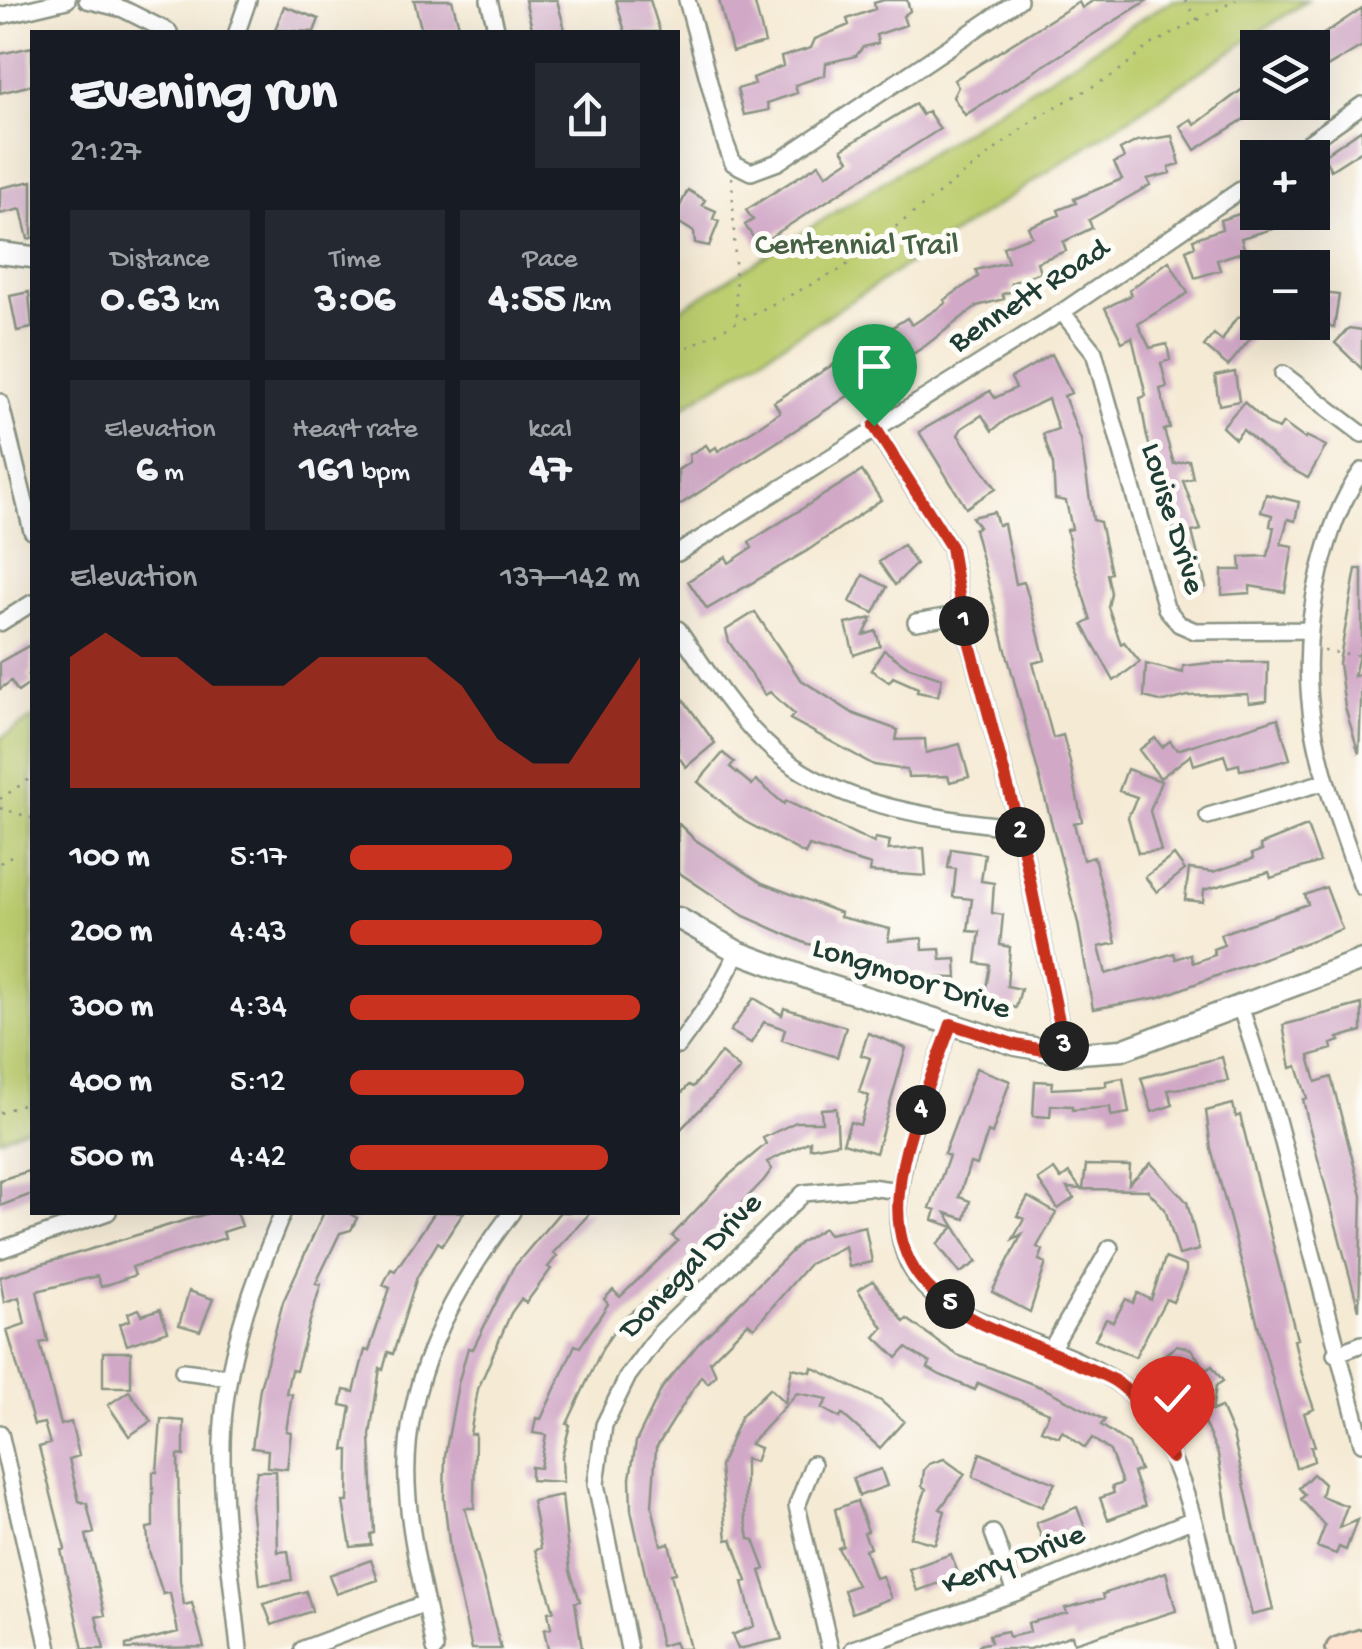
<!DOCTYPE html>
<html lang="en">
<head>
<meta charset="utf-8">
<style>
  body { margin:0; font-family:"Gochi Hand",sans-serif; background:#242831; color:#f1f3f6; height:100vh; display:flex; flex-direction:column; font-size:38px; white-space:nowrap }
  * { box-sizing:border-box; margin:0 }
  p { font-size:32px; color:#9ea1a6 }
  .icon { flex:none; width:55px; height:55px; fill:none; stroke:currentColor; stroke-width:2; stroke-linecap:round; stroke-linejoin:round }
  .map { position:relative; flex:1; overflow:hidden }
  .sheet { position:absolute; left:30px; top:30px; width:650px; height:1185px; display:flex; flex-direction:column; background:#171b24; border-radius:0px; box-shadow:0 10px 40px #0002 }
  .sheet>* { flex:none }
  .fabs { position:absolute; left:1240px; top:30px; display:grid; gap:20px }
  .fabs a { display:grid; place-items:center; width:90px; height:90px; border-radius:0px; background:#171b24; box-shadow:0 10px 40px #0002; font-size:50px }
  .pin { position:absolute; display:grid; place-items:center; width:85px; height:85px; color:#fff; margin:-102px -42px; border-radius:50% 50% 50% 0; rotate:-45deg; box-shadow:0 0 10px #0007 }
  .pin .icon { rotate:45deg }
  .km { position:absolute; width:50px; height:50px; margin:-25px; border-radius:50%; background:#222; color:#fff; font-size:28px; line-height:50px; text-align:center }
  .round { display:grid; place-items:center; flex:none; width:105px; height:105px; border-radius:0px; background:#242831 }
  .head { display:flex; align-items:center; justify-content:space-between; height:170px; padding:0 40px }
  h1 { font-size:55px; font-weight:700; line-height:75px }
  .stats { display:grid; grid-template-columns:repeat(3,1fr); gap:15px; height:170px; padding:10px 40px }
  .stats div { display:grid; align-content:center; border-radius:0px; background:#242831; text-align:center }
  .stats b { font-size:42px; font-weight:700 }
  .stats small { font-size:28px; font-weight:400 }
  .stats p { font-size:28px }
  .chart { height:280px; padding:20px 40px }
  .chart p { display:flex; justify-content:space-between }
  .chart svg { width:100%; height:180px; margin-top:10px; fill:#c8321e; opacity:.7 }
  ul { padding:0 40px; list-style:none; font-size:32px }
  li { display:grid; grid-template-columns:160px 120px 1fr; align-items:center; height:75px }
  li i { height:25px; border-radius:12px; background:#c8321e }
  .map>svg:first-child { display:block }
  .green { fill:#bdce70; stroke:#6e8652; stroke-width:2.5 }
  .building { fill:#d1a9c7 }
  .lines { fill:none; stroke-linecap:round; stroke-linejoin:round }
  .minor-casing { stroke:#8a9484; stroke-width:20 }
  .tertiary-casing { stroke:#8a9484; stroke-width:25 }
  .secondary-casing { stroke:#8a9484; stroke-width:28 }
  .path { stroke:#8a9484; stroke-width:2.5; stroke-dasharray:2.5 8; stroke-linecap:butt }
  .minor { stroke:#fff; stroke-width:15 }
  .tertiary { stroke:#fff; stroke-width:20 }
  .secondary { stroke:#fde4d1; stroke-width:22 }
  .route-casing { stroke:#fff; stroke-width:20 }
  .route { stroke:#c8321e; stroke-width:12 }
  .labels { text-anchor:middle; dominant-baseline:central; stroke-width:10; stroke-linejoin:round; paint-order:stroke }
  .park-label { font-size:32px; fill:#466143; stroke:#fdfcf7 }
  .street-label { font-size:32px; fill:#1f3d34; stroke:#fdfcf7 }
</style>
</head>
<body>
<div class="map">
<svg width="1362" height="1649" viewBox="0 0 1362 1649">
  <rect width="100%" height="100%" fill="#fdfcf7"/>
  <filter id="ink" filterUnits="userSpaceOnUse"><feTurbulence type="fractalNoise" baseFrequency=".01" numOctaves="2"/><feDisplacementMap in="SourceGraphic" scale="20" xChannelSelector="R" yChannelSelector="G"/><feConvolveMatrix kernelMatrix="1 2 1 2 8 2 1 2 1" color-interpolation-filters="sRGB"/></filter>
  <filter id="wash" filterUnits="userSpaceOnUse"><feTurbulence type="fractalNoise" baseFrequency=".0048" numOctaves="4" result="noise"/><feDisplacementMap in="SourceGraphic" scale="40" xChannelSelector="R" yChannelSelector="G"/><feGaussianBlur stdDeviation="2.25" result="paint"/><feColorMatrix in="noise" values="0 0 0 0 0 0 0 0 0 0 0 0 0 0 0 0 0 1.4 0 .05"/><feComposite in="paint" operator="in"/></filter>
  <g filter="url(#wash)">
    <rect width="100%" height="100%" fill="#f5ead4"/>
    <!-- green -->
    <path class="green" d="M1172 0H1308L876 285 678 410V311Z
      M32 718V1125L0 1139V739Z"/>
    <g id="blocks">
      <!-- building -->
      <path class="building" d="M414 0H452L460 30 422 32Z
        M525 0H557L565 30 533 32Z
        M616 0H650L660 32H625Z
        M719 0H754L765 43 732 52Z
        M884 0H907L910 11 903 16 906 25 876 35 878 43 863 47 856 56 826 63 825 75 795 85 797 93 767 103 769 110 744 115 737 89 755 84 753 78 783 66 781 57 811 48 815 39 849 25 847 19 875 9 874 3Z
        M1094 0H1148L965 115 953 97 958 87 954 80 1079 2 1082 8Z
        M284 6 319 19 314 32 275 30Z
        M1362 8V46L1312 76V42Z
        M32 47V85L0 93V54Z
        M1244 88 1248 96 1254 92 1258 102H1271L1195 150 1180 126 1191 119 1195 125Z
        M915 104 922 115 928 111 940 129 758 245 745 225 753 220 746 210 819 164 826 175 849 160 842 149Z
        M1362 129V150L1331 170 1323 156Z
        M1172 136 1180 164 1169 167 1170 173 1147 179 1150 185 1089 220 1092 228 1063 242 1066 251 1037 262 1040 272 1011 283 1013 291 1002 294 1004 299 977 306 925 346 678 506V470L690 462 689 455 706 445 710 451 716 447 718 451 752 431 780 412 774 402 907 318 912 325 946 303 944 300 978 277 976 270 1008 262 1003 247 1032 236 1028 227 1060 215 1058 210 1076 203 1074 199 1122 179 1114 163 1124 158 1120 150 1137 141Z
        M32 181V238L28 239 21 209 0 214V188Z
        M688 190 705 200 702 205 716 211 713 219 719 221 709 246 695 243 694 232 678 222V210Z
        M1258 208V212H1272L1276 228 1241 238 1245 251 1217 260 1220 270 1195 278 1186 250 1195 246 1193 239 1222 229 1220 220Z
        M1169 261 1188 293 1138 324 1150 348 1167 344 1170 360 1161 363 1167 387 1160 389 1170 428 1164 430 1174 464 1189 460 1193 478 1183 481 1201 530 1192 532 1206 587 1185 593 1180 557 1147 437 1140 398 1146 396 1132 337 1122 342 1105 308 1132 295 1129 290Z
        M29 292 32 328 17 331 10 296Z
        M1323 293 1339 295 1334 328 1312 320V303L1322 304Z
        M1258 302V329L1228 366 1204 346 1214 334 1222 341 1234 321Z
        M1349 328 1362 330V369L1335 343Z
        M1052 354 1071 393 1064 396 1081 440 1093 520 1100 522 1104 541 1111 573 1107 574 1111 593 1108 607 1121 644 1124 642 1140 662 1114 681 1083 625 1091 620 1073 563 1067 530 1072 529 1066 501 1055 499 1053 464 1043 434 1058 429 1048 399 1008 418 992 431 982 415 962 428 958 435 996 488 966 508 919 432 990 391 995 398 1016 388 1011 378Z
        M1235 372 1239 401 1219 405 1215 376Z
        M1244 402 1269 425 1279 429 1283 423 1305 439 1306 436 1326 446 1308 478 1281 463 1243 430 1235 439 1222 427Z
        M862 471 881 500 807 551 707 609 688 581 726 557 729 563 752 548 749 542Z
        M1266 494 1299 502 1295 521 1288 519 1281 544 1293 546 1285 592 1250 586V593L1222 595V570H1241L1240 557 1268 556 1274 527 1270 526 1272 515 1261 512Z
        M994 512 998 525 1004 524 1016 584 1024 582 1031 605 1045 660 1033 663 1053 738 1063 735 1070 762 1082 821 1074 823 1083 860 1094 857 1107 907 1116 943 1099 947 1106 974 1174 953 1176 959 1190 954 1193 963 1215 955 1213 949 1224 945 1220 934 1308 904 1305 895 1326 887 1342 929 1160 997 1093 1009 1078 923 974 529 979 527 972 517Z
        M903 545 916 564 895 585 879 562Z
        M1356 569H1362V643L1354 676 1362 674 1359 754 1345 707 1339 663Z
        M863 575 887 587 874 613 850 602Z
        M755 612 800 679 854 714 898 730 896 740 925 739 926 753 960 744 969 777 950 782 948 776 908 777 907 770 874 765 790 719 794 714 770 692 765 695 729 642 726 630Z
        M872 618 864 635 876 631 880 646 854 655 846 624Z
        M32 644V672L28 675 32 682 18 692 11 681 0 689V662Z
        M884 650 907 666 942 678 938 696 917 692 918 688 893 677 889 682 871 670Z
        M1268 662 1267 701 1249 703 1248 694 1188 696 1164 702 1144 697 1146 664 1183 673V666L1209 663Z
        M678 692 715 743 686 767 678 756Z
        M1278 718 1290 759 1269 765 1240 770 1239 764 1228 767 1224 755 1194 765 1191 755 1160 778 1139 750 1155 738 1162 747 1170 741 1177 750Z
        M723 753 734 762 730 767 752 785 756 780 784 804 786 801 874 843 875 838 890 841 888 850 924 848 926 876 870 872 871 865 809 846 805 854 744 821 698 782Z
        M1127 769 1161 781 1150 811 1161 851 1138 853 1128 817 1137 797 1119 791Z
        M678 823 694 839 762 883 841 913 840 917 890 929 888 941 922 938 923 950 940 949 941 960 956 959 957 978 911 977 910 971 898 972V968L805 943 744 916 678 872Z
        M1307 826 1320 862 1271 878 1269 872 1204 890 1203 902 1185 900 1189 869 1213 872 1253 859 1252 854 1262 850 1260 845Z
        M951 849 985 854 981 881 994 883 992 913 1003 915 1000 945 1010 947 1007 986 1021 989 1016 1008 984 1000 990 965 976 963 980 932 968 931 972 899 953 897 956 869 948 868Z
        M1174 855 1185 870 1157 892 1145 877Z
        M754 998 782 1015 784 1008 846 1027 837 1057 782 1040 785 1029 764 1022 751 1043 730 1031Z
        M1362 1004V1031L1338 1038 1340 1041 1331 1044 1332 1049 1309 1056 1316 1082 1331 1077 1362 1196 1359 1310 1308 1122 1303 1099 1307 1098 1297 1066 1291 1068 1283 1025Z
        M868 1033 906 1048 876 1153 843 1143 850 1122 860 1125 869 1096 859 1092 870 1058 861 1055Z
        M721 1053 740 1069 678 1132V1097L689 1085 693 1087Z
        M1222 1057 1228 1081 1168 1090 1173 1105 1152 1112 1141 1078Z
        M976 1068 1010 1081 992 1134 988 1132 977 1165 970 1163 959 1197 970 1201 965 1219 946 1213 977 1262 960 1273 937 1244 954 1227 933 1220 936 1210 930 1208 949 1156 944 1154Z
        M1123 1078 1129 1113 1111 1116 1110 1107 1072 1110V1106L1051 1105 1050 1117 1033 1116 1035 1081 1053 1082 1052 1089 1106 1086V1081Z
        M1233 1104 1236 1117 1240 1115 1297 1339 1294 1340 1302 1374 1314 1409 1304 1413 1315 1446 1311 1447 1314 1461 1296 1468 1211 1148 1206 1111Z
        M836 1108 838 1143 810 1148V1141L767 1162 772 1169 764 1180 652 1296 623 1318 603 1347 567 1424 570 1425 562 1456 563 1482 531 1480V1467L540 1468 546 1435 533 1433 536 1418 541 1419 575 1345 580 1347 608 1304 604 1299 613 1290 620 1297 678 1241 672 1236 727 1177 766 1144 763 1138 796 1122H822L821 1109Z
        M1151 1163 1187 1202 1199 1250 1179 1255 1165 1209 1147 1190 1083 1189 1086 1165 1130 1166 1129 1184Z
        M1054 1169 1061 1179 1069 1173 1081 1189 1067 1188 1074 1198 1058 1209 1038 1180Z
        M32 1170V1194L0 1206V1180Z
        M1028 1197 1056 1213 1037 1247 1043 1250 1039 1260 1046 1263 1030 1312 992 1292 1022 1234 1013 1239 1024 1219 1017 1216Z
        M212 1212H237L242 1226 223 1232 225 1238 132 1267 135 1275 101 1287 97 1276 37 1291 48 1341 40 1343 61 1425 71 1422 79 1456 69 1459 79 1501 87 1504 94 1533 86 1535 105 1615 96 1617 104 1649H83L61 1550 65 1549 39 1447 50 1444 44 1423 34 1425 7 1330 25 1324 19 1297 4 1302 0 1277Z
        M324 1212H347L357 1218 351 1230 340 1233 316 1283 321 1284 310 1321 296 1371 291 1370 286 1393 292 1394 286 1431 291 1432 287 1469 267 1467 268 1450 252 1448 260 1388 283 1302Z
        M435 1212H464L442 1245 438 1242 417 1277 393 1354 388 1352 383 1370 380 1368 370 1435 374 1533 370 1534 371 1545 351 1547 343 1502H348L349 1450H344L351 1407 341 1405 344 1390 354 1392 365 1350 369 1351 390 1288 383 1285 391 1269 395 1271Z
        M560 1212H591L553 1253 557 1256 548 1267 551 1269 526 1303 521 1299 511 1313 478 1389 470 1434H475L474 1508H465L501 1649H472L451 1559 444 1498 445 1455 458 1384 468 1348 473 1349 513 1268Z
        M865 1226 872 1262 849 1267 845 1246 809 1264 754 1328 748 1323 710 1361 716 1375 708 1383 701 1376 656 1448 652 1506 661 1545 669 1543 676 1573 671 1574 690 1649H677L674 1642 661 1646 631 1510 630 1478 636 1442 662 1388 699 1343 800 1243 824 1228 829 1234Z
        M1165 1258 1186 1266V1271L1173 1302 1166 1299 1135 1357 1095 1339 1106 1319 1113 1322 1126 1299 1133 1303 1138 1293 1151 1300Z
        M873 1281 904 1322 907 1319 957 1355 1043 1388 1105 1420 1101 1425 1129 1444 1140 1470 1133 1473 1145 1506 1108 1520 1100 1498 1114 1493 1112 1487 1122 1483 1110 1451 1092 1438 1085 1448 1062 1431 1059 1437 1041 1430 1049 1413 978 1383 975 1390 940 1375 928 1368 930 1363 906 1348 897 1358 875 1337 883 1328 858 1290Z
        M189 1291 213 1299 200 1331 179 1325Z
        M139 1309 142 1315 160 1309 168 1331 127 1345 120 1324 130 1320 128 1313Z
        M1177 1345 1191 1349 1206 1370 1212 1366 1223 1381 1216 1386 1212 1411 1221 1407 1233 1435 1273 1610 1252 1615 1231 1534 1218 1454 1203 1420 1162 1357Z
        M103 1352H131V1387H103Z
        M812 1367 881 1401 904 1421 880 1448 842 1414 840 1418 822 1408 828 1399 797 1393 750 1444 760 1448 755 1462 745 1459V1515L749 1539 754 1540 765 1569 760 1571 782 1639 738 1649 732 1635 754 1626 743 1582 747 1581 732 1539 727 1540 720 1466 741 1416 770 1388 785 1403 792 1368 811 1372Z
        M129 1391 151 1421 129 1436 108 1405Z
        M161 1419 184 1421V1456L178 1455 180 1581 184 1605 192 1603 204 1647 126 1649V1645L178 1632 170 1593 163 1594 149 1551 147 1528 153 1527V1472H157Z
        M980 1453 1055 1483 1042 1507 973 1477Z
        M944 1459 965 1474 940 1509 945 1511 935 1544 910 1537 926 1489 922 1486 924 1470 929 1464Z
        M881 1469 887 1486 859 1496 853 1478Z
        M257 1471H276L278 1552 288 1551 292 1580 260 1585 251 1505Z
        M1313 1474 1324 1484 1321 1496 1347 1506 1339 1528 1357 1520 1346 1550 1339 1547 1336 1554 1317 1547 1325 1526 1301 1499 1305 1495 1299 1488Z
        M562 1495 570 1571 580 1601 575 1602 582 1649H548L544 1630 551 1628 548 1612 554 1611 535 1550 541 1548 532 1501Z
        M857 1501 868 1531 864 1533 870 1548 865 1550 875 1578 882 1576 891 1598 852 1613 844 1590 857 1585 838 1548 843 1546 835 1509Z
        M1077 1507 1085 1528 1044 1544 1036 1523Z
        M951 1554 959 1576 917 1591 909 1569Z
        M371 1560 378 1580 336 1594 329 1575Z
        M1166 1572 1176 1611 1074 1643 1072 1635 1030 1649H980L979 1645 991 1642 989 1635 1007 1631 1009 1637 1030 1632 1028 1623 1067 1613 1065 1608 1104 1598 1103 1594Z
        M306 1591 312 1611 272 1625 264 1604Z"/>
    </g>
  </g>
  <g filter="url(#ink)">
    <use href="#blocks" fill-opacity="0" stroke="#8a9484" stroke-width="2.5"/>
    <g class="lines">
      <defs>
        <path id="minor" d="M87 0 123 9 169 32
          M489 0 497 32
          M687 0 725 142 733 163 751 172 778 162 1019 0
          M0 16 67 0
          M237 32 248 0
          M1287 158 1362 105
          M1062 312 1094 352 1166 608 1179 624 1195 631 1308 630
          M1283 374 1362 434
          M0 402 32 531
          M874 427 951 547 962 614 1019 828 1066 1054
          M1362 471C1340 501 1329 535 1320 571 1290 693 1321 773 1362 887
          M678 553 1062 312 1258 178
          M916 622 962 614
          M0 623 32 603
          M678 629C704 667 729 707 762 740 829 807 929 817 1019 828
          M1208 816 1324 782
          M1240 1006 1276 1116 1362 1443
          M951 1024C925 1101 857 1230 933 1295 951 1310 979 1320 1001 1329 1036 1345 1089 1361 1119 1384 1187 1435 1204 1570 1223 1649
          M678 1046 715 995 738 952
          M0 1250 108 1212
          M1050 1351 1110 1248
          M1335 1354 1362 1344
          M183 1371 229 1377
          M0 1433 49 1649
          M813 1464 797 1506 830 1649
          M993 1533 1015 1593
          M239 1649C232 1581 221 1510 222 1442 224 1361 252 1286 283 1212
          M303 1649 426 1603
          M435 1649C426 1600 412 1549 408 1499 398 1391 449 1295 512 1212
          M629 1649 596 1484 604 1425 628 1376 660 1333 804 1193 870 1187 899 1191
          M853 1649 1015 1593 1191 1520"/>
        <path id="tertiary" d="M0 253 32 257
          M678 918 738 952 818 982 1017 1045 1066 1054 1122 1050 1362 960"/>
        <path id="secondary" d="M1338 1649 1362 1641"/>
      </defs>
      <!-- minor casing -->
      <use href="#minor" class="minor-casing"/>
      <!-- tertiary casing -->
      <use href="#tertiary" class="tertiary-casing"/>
      <!-- secondary casing -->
      <use href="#secondary" class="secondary-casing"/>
      <!-- path -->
      <path class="path" d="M1185 0 1199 22
        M732 177 737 319
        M678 352 840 270 1036 118 1115 74 1149 46 1236 0
        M1324 651 1362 656
        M0 799 32 777
        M0 808 32 818
        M0 863 11 856
        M0 1113 32 1100"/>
      <!-- minor -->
      <use href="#minor" class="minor"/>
      <!-- tertiary -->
      <use href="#tertiary" class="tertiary"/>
      <!-- secondary -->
      <use href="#secondary" class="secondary"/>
    </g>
  </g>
  <g class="lines" filter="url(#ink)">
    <defs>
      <path id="route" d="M874 426 951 547 962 614 1019 828 1066 1054 1016 1045 951 1024C933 1077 903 1136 899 1192 888 1309 992 1324 1078 1364 1091 1370 1108 1375 1119 1384 1144 1403 1158 1432 1172 1458"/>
    </defs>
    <!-- route casing -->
    <use href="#route" class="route-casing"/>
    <!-- route -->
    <use href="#route" class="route"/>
  </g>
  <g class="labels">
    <!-- park labels -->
    <g class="park-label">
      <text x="857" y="247">Centennial Trail</text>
    </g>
    <!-- street labels -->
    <g class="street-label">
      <text transform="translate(1030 297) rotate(-33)">Bennett Road</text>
      <text transform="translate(1171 519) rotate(73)">Louise Drive</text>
      <text transform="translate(911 980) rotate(18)">Longmoor Drive</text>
      <text transform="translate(692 1267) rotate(-46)">Donegal Drive</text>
      <text transform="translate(1014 1561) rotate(-21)">Kerry Drive</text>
    </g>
  </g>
</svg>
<div class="fabs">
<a><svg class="icon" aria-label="layers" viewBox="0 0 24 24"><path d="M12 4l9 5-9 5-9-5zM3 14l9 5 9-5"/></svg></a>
<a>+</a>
<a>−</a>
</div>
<div class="pin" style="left:874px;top:426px;background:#1e9e55"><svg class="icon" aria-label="arrive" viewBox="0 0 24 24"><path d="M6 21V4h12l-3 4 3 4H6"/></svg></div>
<div class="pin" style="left:1172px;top:1458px;background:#d93025"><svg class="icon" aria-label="check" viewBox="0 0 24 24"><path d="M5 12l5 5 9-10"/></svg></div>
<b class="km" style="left:964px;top:621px">1</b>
<b class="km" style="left:1020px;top:832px">2</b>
<b class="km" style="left:1064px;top:1046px">3</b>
<b class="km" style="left:921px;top:1110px">4</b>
<b class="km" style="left:950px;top:1304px">5</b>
<section class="sheet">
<div class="head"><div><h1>Evening run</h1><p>21:27</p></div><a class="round"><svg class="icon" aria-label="share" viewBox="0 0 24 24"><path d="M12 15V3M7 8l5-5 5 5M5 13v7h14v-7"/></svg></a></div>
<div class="stats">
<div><p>Distance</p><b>0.63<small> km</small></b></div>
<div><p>Time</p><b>3:06</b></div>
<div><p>Pace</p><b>4:55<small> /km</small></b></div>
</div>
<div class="stats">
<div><p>Elevation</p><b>6<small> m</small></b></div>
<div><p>Heart rate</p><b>161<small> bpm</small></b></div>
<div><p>kcal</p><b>47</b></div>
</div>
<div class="chart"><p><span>Elevation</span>137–142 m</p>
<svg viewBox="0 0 160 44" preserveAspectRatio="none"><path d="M0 44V12L10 6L20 12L30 12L40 19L50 19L60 19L70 12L80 12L90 12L100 12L110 19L120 32L130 38L140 38L150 25L160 12V44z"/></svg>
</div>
<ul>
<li><b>100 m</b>5:17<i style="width:56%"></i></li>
<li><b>200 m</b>4:43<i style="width:87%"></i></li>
<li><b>300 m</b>4:34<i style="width:100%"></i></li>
<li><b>400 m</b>5:12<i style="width:60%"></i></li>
<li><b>500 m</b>4:42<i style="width:89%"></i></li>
</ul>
</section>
</div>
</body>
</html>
